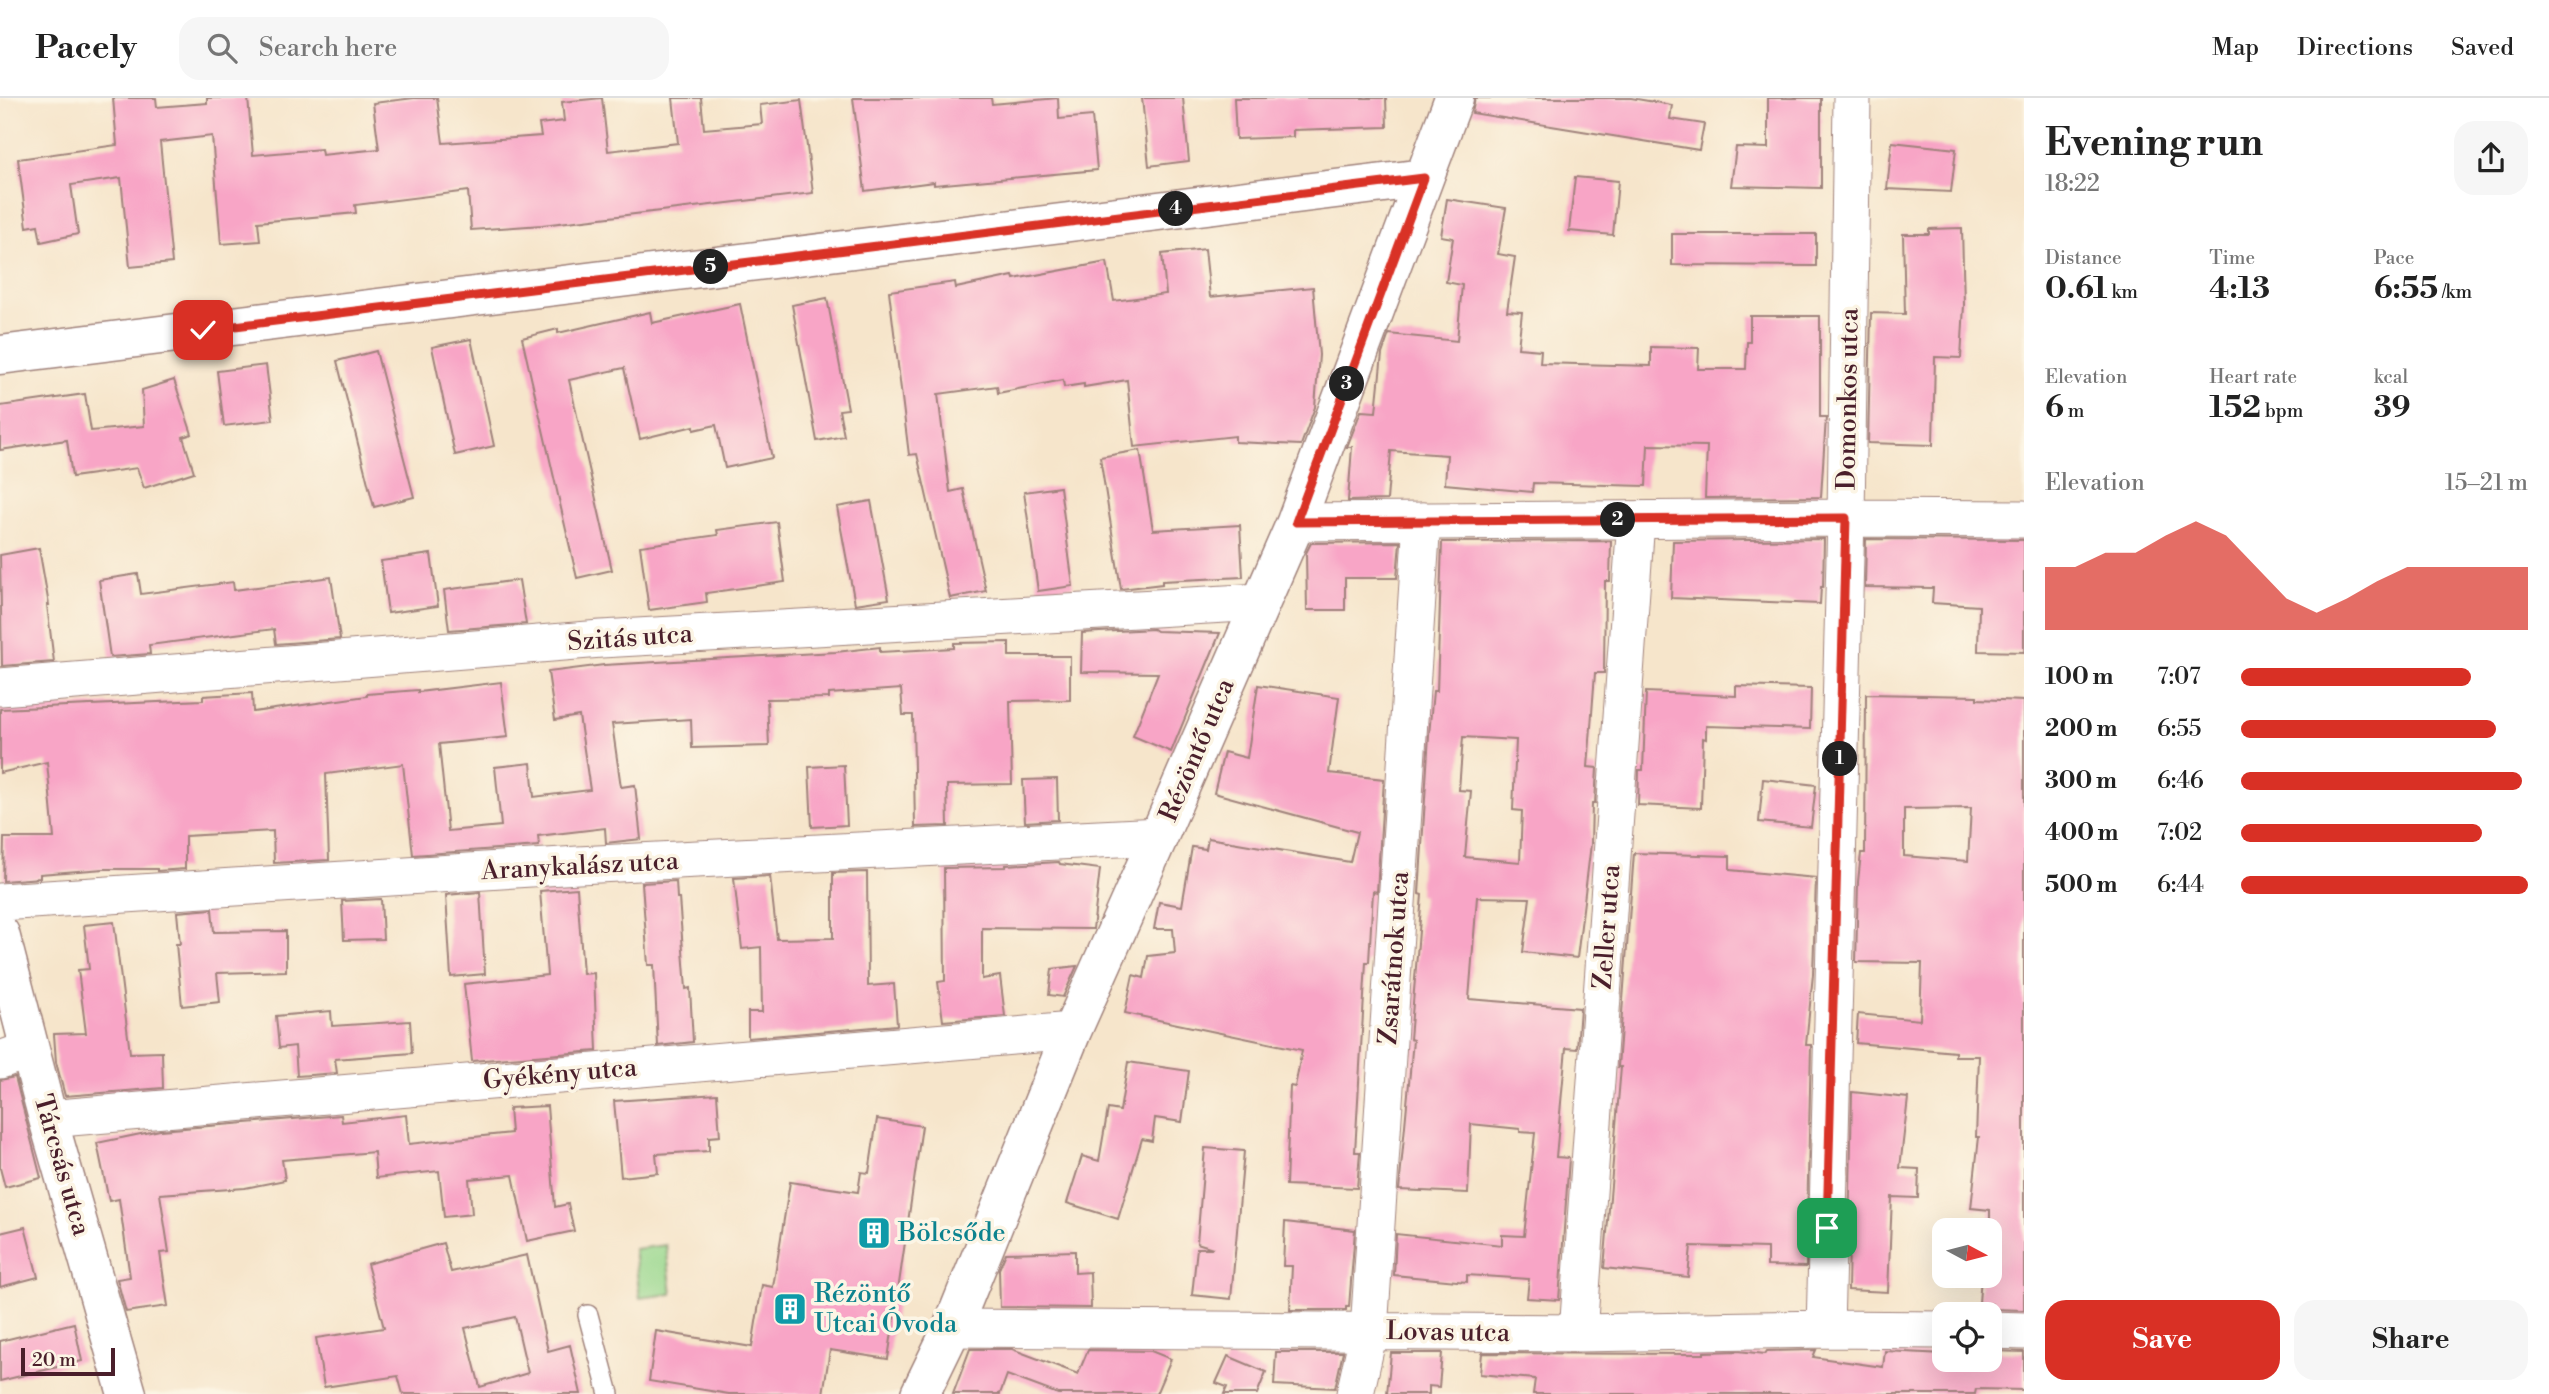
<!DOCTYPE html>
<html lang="en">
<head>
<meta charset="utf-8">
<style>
  body { margin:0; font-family:"Libre Bodoni",serif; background:#f6f6f6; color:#222; height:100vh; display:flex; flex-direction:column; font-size:26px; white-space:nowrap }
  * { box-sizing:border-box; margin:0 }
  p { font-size:23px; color:#767676 }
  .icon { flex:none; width:38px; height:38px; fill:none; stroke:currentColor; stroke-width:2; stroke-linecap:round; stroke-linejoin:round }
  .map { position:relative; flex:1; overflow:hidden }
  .drawer { display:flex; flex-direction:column; background:#fff; width:525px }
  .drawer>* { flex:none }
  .needle { width:46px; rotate:97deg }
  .fabs { position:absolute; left:1932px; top:1120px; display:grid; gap:14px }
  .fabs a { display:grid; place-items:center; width:70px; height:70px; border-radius:14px; background:#fff; box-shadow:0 7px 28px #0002; font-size:35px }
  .scale { position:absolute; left:21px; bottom:18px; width:94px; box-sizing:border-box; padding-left:7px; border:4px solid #4a1f2b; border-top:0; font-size:19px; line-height:24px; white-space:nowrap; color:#4a1f2b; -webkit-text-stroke:5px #fcf5e5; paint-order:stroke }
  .pin { position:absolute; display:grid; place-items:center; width:60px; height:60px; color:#fff; margin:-30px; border-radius:14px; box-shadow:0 4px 10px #0006 }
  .km { position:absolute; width:35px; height:35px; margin:-18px; border-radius:50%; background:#222; color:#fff; font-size:19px; line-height:35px; text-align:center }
  .round { display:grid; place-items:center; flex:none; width:74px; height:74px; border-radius:21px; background:#f6f6f6 }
  .head { display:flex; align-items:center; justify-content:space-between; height:119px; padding:0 21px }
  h1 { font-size:38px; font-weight:700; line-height:52px }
  .figures { display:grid; grid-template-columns:repeat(3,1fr); gap:10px; height:119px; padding:7px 21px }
  .figures div { display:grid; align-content:center }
  .figures b { font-size:30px; font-weight:700 }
  .figures small { font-size:19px; font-weight:400 }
  .figures p { font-size:19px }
  .chart { height:196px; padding:14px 21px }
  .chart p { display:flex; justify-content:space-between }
  .chart svg { width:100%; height:126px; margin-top:7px; fill:#d93025; opacity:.7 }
  .action { display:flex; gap:14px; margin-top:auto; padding:14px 21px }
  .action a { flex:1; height:80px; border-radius:21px; background:#d93025; color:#fff; font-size:28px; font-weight:700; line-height:80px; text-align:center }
  .action a+a { background:#f6f6f6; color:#222 }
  ul { padding:0 21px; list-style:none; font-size:23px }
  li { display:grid; grid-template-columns:112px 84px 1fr; align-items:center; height:52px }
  li i { height:18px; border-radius:9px; background:#d93025 }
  header { display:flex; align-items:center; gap:42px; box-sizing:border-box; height:98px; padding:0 35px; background:#fff; border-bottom:2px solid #e0e0e0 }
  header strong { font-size:33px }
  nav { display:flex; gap:38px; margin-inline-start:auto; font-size:24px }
  .search { width:490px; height:63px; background:#f6f6f6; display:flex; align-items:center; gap:18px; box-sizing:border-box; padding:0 24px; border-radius:21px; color:#767676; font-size:26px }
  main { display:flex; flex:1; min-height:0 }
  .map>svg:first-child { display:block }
  .grass { fill:#98d78d; stroke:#717b5c; stroke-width:2 }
  .building { fill:#f8a5c6; fill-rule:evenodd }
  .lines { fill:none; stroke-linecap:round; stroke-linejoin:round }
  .service-casing { stroke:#a0827b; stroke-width:22 }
  .minor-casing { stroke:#a0827b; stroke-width:39 }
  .secondary-casing { stroke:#a0827b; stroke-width:41 }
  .service { stroke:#fff; stroke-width:19 }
  .minor { stroke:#fff; stroke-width:37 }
  .secondary { stroke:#fff; stroke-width:38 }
  .route-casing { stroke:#fff; stroke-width:14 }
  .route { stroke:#d93025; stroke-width:9 }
  .labels { text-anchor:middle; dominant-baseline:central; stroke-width:7; stroke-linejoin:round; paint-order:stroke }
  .street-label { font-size:26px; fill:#4a1f2b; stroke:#fcf5e5 }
  .culture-label { font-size:26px; fill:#0d838f; stroke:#fcf5e5; text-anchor:start }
</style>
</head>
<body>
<header>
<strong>Pacely</strong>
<div class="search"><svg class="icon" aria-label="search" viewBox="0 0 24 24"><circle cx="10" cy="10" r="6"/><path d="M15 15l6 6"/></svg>Search here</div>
<nav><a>Map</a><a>Directions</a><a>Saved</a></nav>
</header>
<main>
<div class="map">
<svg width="2024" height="1296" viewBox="0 0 2024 1296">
  <rect width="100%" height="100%" fill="#fcf5e5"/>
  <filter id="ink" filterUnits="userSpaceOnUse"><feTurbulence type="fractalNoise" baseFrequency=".0143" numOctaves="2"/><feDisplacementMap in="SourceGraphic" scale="14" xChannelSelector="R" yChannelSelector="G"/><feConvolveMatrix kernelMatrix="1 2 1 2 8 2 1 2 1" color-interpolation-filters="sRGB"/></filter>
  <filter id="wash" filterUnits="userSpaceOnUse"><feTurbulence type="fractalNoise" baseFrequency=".00686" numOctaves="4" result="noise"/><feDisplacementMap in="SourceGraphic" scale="28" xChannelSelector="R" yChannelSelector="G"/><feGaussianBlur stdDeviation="1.57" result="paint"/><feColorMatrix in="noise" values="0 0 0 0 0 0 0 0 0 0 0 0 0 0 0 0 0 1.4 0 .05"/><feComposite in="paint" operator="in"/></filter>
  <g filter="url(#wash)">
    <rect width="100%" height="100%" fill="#f6e5cb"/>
    <!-- grass -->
    <path class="grass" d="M666 1147 672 1196 640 1200 634 1151Z"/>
    <g id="blocks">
      <!-- building -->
      <path class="building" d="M113 0H156L157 9 207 5V0H248L253 57 321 51 322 57 379 51 373 5 414 0H437L443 45 541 38 539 26 564 23 562 4 602 0 608 53 678 45 673 0H701L704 31 762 26 760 7 801 2 813 95 542 127 471 132 468 93 355 107 356 115 258 124 260 143 221 146 212 38 160 44 172 165 130 169 121 80 71 87 78 136 41 144 38 127 27 129 18 61 117 47Z
        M853 0H991L992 6 1058 0 1059 21 1092 18 1097 72 934 87V84L865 93Z
        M1142 0H1183L1189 63 1149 68Z
        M1234 0H1386L1387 29 1293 32V39L1236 41Z
        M1475 0H1631L1672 7 1670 21 1704 26 1699 52 1472 15Z
        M1768 0H1821V90L1731 88 1736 49 1768 50Z
        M1892 44 1956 51 1951 94 1887 91Z
        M1575 79 1618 83 1613 137 1569 133Z
        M1447 101 1506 110 1498 156 1515 159 1507 213 1522 214 1518 250 1541 252 1540 265 1651 268V249L1699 250 1698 271H1746L1747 244H1750V218H1820V319H1826L1821 399 1705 400 1707 348 1648 347 1646 388 1533 385 1532 394 1445 386 1447 357 1391 353 1387 402 1348 403 1352 349H1347L1361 313 1376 314 1382 256 1389 236 1457 243 1462 187 1446 184 1453 140 1441 138Z
        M1962 130 1964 207 1961 260 1935 259 1933 347 1868 345 1871 215 1905 216 1903 136H1929V131Z
        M1672 136H1816V168L1672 167Z
        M1205 151 1210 199 1313 189 1319 257 1315 309 1301 347 1235 344V338L1134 349 1127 282 1084 289V286L1064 289 1063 282 998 295 997 288 938 296 950 394 963 391 986 493 950 500 917 356 909 357 889 193 955 184 956 190 1013 178 1014 181 1107 164 1114 203 1166 196 1162 156Z
        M827 200 848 311 839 312 844 338 817 343 792 207Z
        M740 206 772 360 725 370 716 327 694 332V328L640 341 624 270 569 282 612 472 577 480 522 240 558 231V235L650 214 652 225Z
        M471 241 494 348 455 357 432 249Z
        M376 253 414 399 374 409 337 263Z
        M266 267 273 322 224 328 217 273Z
        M174 282 192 336 183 339 194 374 144 390 137 370 72 379 67 342 0 352V308L85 296 91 333 144 328 142 292Z
        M1140 352 1153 432 1240 427 1243 479 1162 483V486L1121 491 1100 359Z
        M1060 389 1073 488 1038 493 1024 394Z
        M871 403 889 501 855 506 837 409Z
        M777 424 785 484 706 495 707 504 649 512 640 448 718 437 717 432Z
        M1824 441 1823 489H1821L1820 506 1671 500 1673 443Z
        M1866 441 2024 442V554L1978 553 1979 508 1932 505 1933 490 1865 489Z
        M1611 443 1610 483H1605L1604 575H1595L1588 669 1597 670 1595 705H1592L1591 746 1577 860 1523 854 1530 800 1477 799 1469 901 1580 910 1577 951 1566 950 1556 1059 1569 1060 1559 1202 1527 1200 1529 1181 1467 1177V1184L1394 1177 1396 1136 1502 1147V1137L1524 1138 1535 1035 1520 1034V1031L1471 1026 1468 1095 1399 1092 1413 942 1410 941 1422 797 1419 796 1429 637 1433 593H1437L1442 444ZM1463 639 1516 642 1513 712 1522 713 1520 764 1465 759 1471 693 1459 692Z
        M1400 444 1397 480H1345V512H1307L1306 455 1311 445Z
        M39 450 49 507H47L54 564 2 568 0 457Z
        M431 456 438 508 388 515 381 463Z
        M138 476 141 496 233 484 234 492 331 479 340 541 276 546 274 531 149 547 150 556 110 559 99 482Z
        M519 482 526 526 449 532 444 492Z
        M1153 531 1156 533 1220 535 1171 654 1133 638 1158 575 1081 574 1082 535Z
        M1009 544V558H1070V602L1010 603 1012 686 947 687 948 728 915 729 913 617H903L901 591 829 596V600L767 601 769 648 692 650 691 621 612 626 621 689 635 687 641 741 606 745 605 730 538 738 539 748 413 757 403 666 326 676 329 762 274 765 273 733 185 738V771L157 773V771H104L40 776V780L3 783 4 740H54L47 664 0 675V611L203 602V598L252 595 253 614 367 598V596L418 592V594L501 584 508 639 439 646 448 733 501 728 495 669 531 665 534 699 590 692 579 618 555 622 548 574 604 567 836 554 880 549V554L954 550V545Z
        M1258 587 1339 599 1329 675 1384 681 1377 794 1373 793 1369 864H1366L1355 1054H1360L1357 1090 1286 1087 1290 988 1295 989 1302 952 1125 915 1133 877 1144 880 1148 858 1175 855 1173 831H1154L1159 804 1182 808 1192 749 1206 751 1208 740 1350 764 1357 734 1214 695 1224 654 1247 660Z
        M1736 588 1811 590 1810 631 1706 628V641L1703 640 1701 710 1638 707 1639 672H1643L1646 594 1736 598Z
        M1866 596 1977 598V601L2024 603V1212L1992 1211V1206L1979 1205 1981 1178H1990V1112L1971 1110 1979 1039H1976L1979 958H1955V954L1856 945 1858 916 1920 922 1922 865 1856 864 1858 784 1861 755H1865ZM1971 710 1968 763 1904 758V711Z
        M844 667 847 727 812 729 809 669Z
        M1057 681 1058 722 1025 724 1023 682Z
        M1763 681 1816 687 1811 729 1759 724Z
        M1634 755 1730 758V772L1816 780 1813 876 1806 947H1811L1806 1169 1767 1168V1150L1691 1148 1688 1179 1604 1170 1621 969H1618Z
        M1059 764 1060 766 1100 771 1093 831 982 830V881L1000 878 1005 918 943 923 938 884 945 883 944 770 1006 769V767Z
        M867 774 868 888 894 886 897 927 748 940V914H762L761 849 742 851 734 780 770 778 777 841 833 840V775Z
        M676 783 677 800H679L686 891 690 890 693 944 658 948 654 867H648L642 785Z
        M577 790 583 876 594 875 597 953 472 963 464 886 547 877 540 793Z
        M480 794 485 876 451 879 446 797Z
        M381 801 383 841 344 842 342 803Z
        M212 811 214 834 286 833V873L217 875 220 904 182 908 176 846H180L177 814Z
        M114 824 130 955 162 954 163 990 65 998 56 964 54 936 86 935 78 872 89 871 84 827Z
        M1077 868 1063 899 1049 897 1052 871Z
        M331 913 332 928 410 923 412 955 335 961 337 975 297 978 295 948 279 950 276 918Z
        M1128 964 1189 973 1182 1024 1155 1020 1152 1043 1142 1041 1118 1121 1067 1105 1082 1058 1099 1063 1108 1011 1120 1013Z
        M15 979 41 1080 5 1089 0 1070V982Z
        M1852 994 1908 1000 1900 1070 1919 1071 1918 1100 1892 1099 1888 1194 1848 1192Z
        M717 996 720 1038 709 1039V1053L656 1056 658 1075 621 1079 614 1003Z
        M547 1008 555 1109 568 1106 574 1133 527 1143 513 1077 469 1081 472 1116 444 1119 439 1073 376 1080 374 1054 282 1062 285 1082 245 1090 160 1096 169 1154 160 1155 168 1208 126 1214 117 1181 130 1179 119 1101 109 1103 97 1045 160 1032 341 1017 342 1024 406 1017 409 1046 511 1035 509 1010Z
        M877 1021 922 1028 888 1261 830 1252 823 1296H729L649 1283 656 1233 752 1249 762 1187 773 1189 790 1084 858 1094 861 1074 869 1075Z
        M1205 1050 1244 1053 1231 1201 1192 1197 1197 1150H1213L1197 1145Z
        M1285 1124 1355 1132 1349 1209H1346V1212H1290L1292 1168H1283Z
        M25 1129 38 1179 0 1189V1135Z
        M443 1145 451 1174 527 1157 548 1253 570 1247 581 1296H403L398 1278 324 1289 316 1240 384 1230 367 1166ZM515 1219 528 1275 480 1289 465 1230Z
        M1075 1153V1175L1090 1174 1091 1210 1000 1209 999 1171 1006 1155Z
        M74 1225 82 1263 0 1283V1243Z
        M970 1251H1012L1078 1276 1088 1252 1151 1253 1171 1261 1156 1296H1058L1007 1277 1000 1296H953Z
        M1816 1252 1813 1259 1883 1269 1885 1253 1944 1256V1262H1991V1253L2024 1254V1292L1976 1291 1975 1296H1533L1535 1281 1480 1276 1482 1255 1704 1256V1254L1738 1253 1765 1256 1767 1253Z
        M1276 1254H1343L1335 1290 1274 1287Z
        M1391 1255H1442L1439 1289 1429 1288V1296H1387Z
        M1228 1258 1266 1274 1257 1296H1224L1227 1289 1216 1285Z"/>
    </g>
  </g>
  <g filter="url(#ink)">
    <use href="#blocks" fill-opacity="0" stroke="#a0827b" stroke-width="2"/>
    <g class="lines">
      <defs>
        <path id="service" d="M588 1217 609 1296"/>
        <path id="minor" d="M1296 424 1846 420 2024 421
          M0 589 601 541 1261 504
          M0 804 578 767 1159 738
          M0 962 29 952
          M48 1021 1072 933
          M952 1230 1578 1235 1825 1231 1944 1232
          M1825 1231 1846 420 1852 0
          M1990 1232 2024 1233
          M1578 1235 1636 422
          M1355 1296 1369 1233 1422 423"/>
        <path id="secondary" d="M0 257 1424 80
          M0 836 48 1021 127 1296
          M920 1296 952 1230 1072 933 1159 738 1296 424 1454 0"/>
      </defs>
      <!-- service casing -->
      <use href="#service" class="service-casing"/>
      <!-- minor casing -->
      <use href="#minor" class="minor-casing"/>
      <!-- secondary casing -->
      <use href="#secondary" class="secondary-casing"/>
      <!-- service -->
      <use href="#service" class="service"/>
      <!-- minor -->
      <use href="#minor" class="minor"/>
      <!-- secondary -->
      <use href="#secondary" class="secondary"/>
    </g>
  </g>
  <g class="lines" filter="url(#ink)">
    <defs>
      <path id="route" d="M203 232 1424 80 1296 424 1846 420 1827 1130"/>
    </defs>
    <!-- route casing -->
    <use href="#route" class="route-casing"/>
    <!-- route -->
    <use href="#route" class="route"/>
  </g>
  <!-- icons -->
  <defs>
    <symbol id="building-square" viewBox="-11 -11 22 22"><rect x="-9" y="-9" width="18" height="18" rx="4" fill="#0f9aa8" stroke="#fcf5e5"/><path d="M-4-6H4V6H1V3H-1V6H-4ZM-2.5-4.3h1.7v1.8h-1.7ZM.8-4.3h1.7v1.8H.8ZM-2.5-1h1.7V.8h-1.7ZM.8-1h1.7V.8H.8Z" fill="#fff"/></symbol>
  </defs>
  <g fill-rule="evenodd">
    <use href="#building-square" x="855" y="1116" width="38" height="38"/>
    <use href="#building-square" x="771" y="1192" width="38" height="38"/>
  </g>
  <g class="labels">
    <!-- street labels -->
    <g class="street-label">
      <text transform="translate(1848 301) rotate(-89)">Domonkos utca</text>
      <text transform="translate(630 540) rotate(-4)">Szitás utca</text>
      <text transform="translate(1197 652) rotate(-67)">Rézöntő utca</text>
      <text transform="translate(580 768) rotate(-3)">Aranykalász utca</text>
      <text transform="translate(1607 829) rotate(-86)">Zeller utca</text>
      <text transform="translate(1394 860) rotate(-86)">Zsarátnok utca</text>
      <text transform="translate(560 976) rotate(-5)">Gyékény utca</text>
      <text transform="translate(62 1067) rotate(74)">Tárcsás utca</text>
      <text transform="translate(1448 1234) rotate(1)">Lovas utca</text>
    </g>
    <!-- culture labels -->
    <g class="culture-label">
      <text x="898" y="1135">Bölcsőde</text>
      <text x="814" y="1196">Rézöntő<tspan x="814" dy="30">Utcai Óvoda</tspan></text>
    </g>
  </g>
</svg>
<div class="fabs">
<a><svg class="needle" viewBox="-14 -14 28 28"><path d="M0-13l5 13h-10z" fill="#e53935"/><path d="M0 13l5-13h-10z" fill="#767676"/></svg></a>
<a><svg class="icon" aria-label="locate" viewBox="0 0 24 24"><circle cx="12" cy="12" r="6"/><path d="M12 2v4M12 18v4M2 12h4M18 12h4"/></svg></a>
</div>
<div class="scale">20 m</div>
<div class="pin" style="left:1827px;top:1130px;background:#1e9e55"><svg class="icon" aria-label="arrive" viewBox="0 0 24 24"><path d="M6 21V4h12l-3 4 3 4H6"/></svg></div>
<div class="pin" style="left:203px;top:232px;background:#d93025"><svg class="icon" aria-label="check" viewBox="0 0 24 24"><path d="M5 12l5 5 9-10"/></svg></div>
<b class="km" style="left:1840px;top:661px">1</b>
<b class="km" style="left:1618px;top:422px">2</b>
<b class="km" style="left:1347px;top:286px">3</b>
<b class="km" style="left:1176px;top:111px">4</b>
<b class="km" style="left:711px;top:169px">5</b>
</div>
<section class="drawer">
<div class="head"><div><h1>Evening run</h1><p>18:22</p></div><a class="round"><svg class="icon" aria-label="share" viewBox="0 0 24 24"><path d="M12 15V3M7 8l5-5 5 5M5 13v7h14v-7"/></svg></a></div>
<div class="figures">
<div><p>Distance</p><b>0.61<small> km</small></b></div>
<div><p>Time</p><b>4:13</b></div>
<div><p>Pace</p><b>6:55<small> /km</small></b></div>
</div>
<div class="figures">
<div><p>Elevation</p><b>6<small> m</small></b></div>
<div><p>Heart rate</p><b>152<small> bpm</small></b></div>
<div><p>kcal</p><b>39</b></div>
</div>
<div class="chart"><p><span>Elevation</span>15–21 m</p>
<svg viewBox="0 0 160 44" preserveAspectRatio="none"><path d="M0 44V22L10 22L20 17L30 17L40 11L50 6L60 11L70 22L80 33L90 38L100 33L110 27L120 22L130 22L140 22L150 22L160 22V44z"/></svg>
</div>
<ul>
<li><b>100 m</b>7:07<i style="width:80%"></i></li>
<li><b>200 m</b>6:55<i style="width:89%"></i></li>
<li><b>300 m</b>6:46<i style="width:98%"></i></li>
<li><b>400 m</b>7:02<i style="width:84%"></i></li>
<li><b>500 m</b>6:44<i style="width:100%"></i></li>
</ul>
<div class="action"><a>Save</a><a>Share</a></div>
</section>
</main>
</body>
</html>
